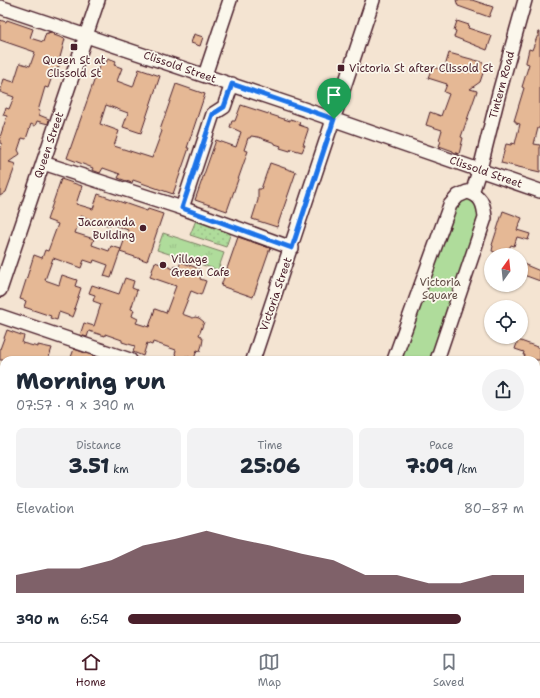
<!DOCTYPE html>
<html lang="en">
<head>
<meta charset="utf-8">
<style>
  body { margin:0; font-family:"Shantell Sans",sans-serif; background:#f2f2f3; color:#1f2937; height:100vh; display:flex; flex-direction:column; font-size:15px; white-space:nowrap }
  * { box-sizing:border-box; margin:0 }
  p { font-size:13px; color:#747a83 }
  .icon { flex:none; width:22px; height:22px; fill:none; stroke:currentColor; stroke-width:2; stroke-linecap:round; stroke-linejoin:round }
  .map { position:relative; flex:1; overflow:hidden }
  .drawer { position:absolute; left:0px; top:356px; width:540px; height:286px; display:flex; flex-direction:column; background:#fff; border-radius:12px 12px 0 0; box-shadow:0 1px 3px #0004 }
  .drawer>* { flex:none }
  .needle { width:26px; rotate:15deg }
  .fabs { position:absolute; left:484px; top:248px; display:grid; gap:8px }
  .fabs a { display:grid; place-items:center; width:44px; height:44px; border-radius:50%; background:#fff; box-shadow:0 1px 3px #0004; font-size:20px }
  .pin { position:absolute; display:grid; place-items:center; width:34px; height:34px; color:#fff; margin:-41px -17px; border-radius:50% 50% 50% 0; rotate:-45deg; box-shadow:0 0 4px #0007 }
  .pin .icon { rotate:45deg }
  .round { display:grid; place-items:center; flex:none; width:42px; height:42px; border-radius:21px; background:#f2f2f3 }
  .headline { display:flex; align-items:center; justify-content:space-between; height:68px; padding:0 16px }
  h1 { font-size:22px; font-weight:800; line-height:30px }
  .stats { display:grid; grid-template-columns:repeat(3,1fr); gap:6px; height:68px; padding:4px 16px }
  .stats div { display:grid; align-content:center; border-radius:8px; background:#f2f2f3; text-align:center }
  .stats b { font-size:20px; font-weight:800 }
  .stats small { font-size:11px; font-weight:400 }
  .stats p { font-size:11px }
  .chart { height:112px; padding:8px 16px }
  .chart p { display:flex; justify-content:space-between }
  .chart svg { width:100%; height:72px; margin-top:4px; fill:#4a1f2b; opacity:.7 }
  ul { padding:0 16px; list-style:none; font-size:13px }
  li { display:grid; grid-template-columns:64px 48px 1fr; align-items:center; height:30px }
  li i { height:10px; border-radius:5px; background:#4a1f2b }
  .menu { display:flex; justify-content:space-around; align-items:center; height:56px; border-top:1px solid #e0e1e3; background:#fff; font-size:11px; color:#747a83 }
  .menu a { display:grid; justify-items:center; gap:2px }
  .menu .current { color:#4a1f2b }
  .map>svg:first-child { display:block }
  .grass { fill:url(#grass-tufts); stroke:#7c7e63 }
  .park { fill:#afdc9b; stroke:#7c7e63 }
  .garden { fill:url(#garden-dots); stroke:#7c7e63 }
  .building { fill:#e5b895; stroke:#4a1f2b }
  .lines { fill:none; stroke-linecap:round; stroke-linejoin:round }
  .minor-casing { stroke:#4a1f2b; stroke-width:16 }
  .minor { stroke:#fbf7ec; stroke-width:13 }
  .route-casing { stroke:#fff; stroke-width:8 }
  .route { stroke:#1a73e8; stroke-width:5 }
  .poi-dot { fill:#4a1f2b; stroke:#fbf7ec; stroke-width:1.5 }
  .labels { text-anchor:middle; dominant-baseline:central; stroke-width:3.5; stroke-linejoin:round; paint-order:stroke }
  .poi-label { font-size:11px; fill:#4a1f2b; stroke:#fbf7ec; text-anchor:start }
  .street-label { font-size:11px; fill:#4a1f2b; stroke:#fbf7ec }
  .park-label { font-size:11px; fill:#634e47; stroke:#fbf7ec }
</style>
</head>
<body>
<div class="map">
<svg width="540" height="642" viewBox="0 0 540 642">
  <defs>
    <pattern id="grass-tufts" width="24" height="20" patternUnits="userSpaceOnUse"><rect width="24" height="20" fill="#afdc9b"/><path d="M3 7l-1-3M5 7V3M7 7l1-3M15 17l-1-3M17 17v-4M19 17l1-3" fill="none" stroke="#98bc86"/></pattern>
    <pattern id="garden-dots" width="8" height="8" patternUnits="userSpaceOnUse"><rect width="8" height="8" fill="#afdc9b"/><path d="M2 2h.1M6 6h.1" fill="none" stroke="#98bc86" stroke-width="1.8" stroke-linecap="round"/></pattern>
  </defs>
  <rect width="100%" height="100%" fill="#f4e4d2"/>
  <filter id="ink" filterUnits="userSpaceOnUse"><feTurbulence type="fractalNoise" baseFrequency=".025" numOctaves="2"/><feDisplacementMap in="SourceGraphic" scale="8" xChannelSelector="R" yChannelSelector="G"/><feConvolveMatrix kernelMatrix="1 2 1 2 8 2 1 2 1" color-interpolation-filters="sRGB"/></filter>
  <g filter="url(#ink)">
    <!-- grass -->
    <path class="grass" d="M163 233 224 253 218 270 157 250Z"/>
    <!-- park -->
    <path class="park" d="M465 198H472L478 203 479 216 430 360H401L452 209Z
      M181 638H281L280 642H180Z"/>
    <!-- garden -->
    <path class="garden" d="M196 220 231 232 226 247 190 235Z"/>
    <!-- building -->
    <path class="building" d="M456 0H472L493 7 489 17 458 6Z
      M0 20 6 22 7 20 33 29 30 38 43 42 46 33 48 34V32L55 34 54 35 65 39 59 61 61 62 58 68H57L55 71H54L48 88 45 87 38 111H40L39 115 49 119 48 124 37 121 35 126 31 124 26 139 22 138 18 150 20 154 9 162 16 164 6 192 0 196V150L2 144 0 143V137L7 116 3 115 6 108 9 109 14 97 0 92 4 79 14 82 20 63 30 66 35 52 0 40Z
      M457 21 469 25 468 28 492 36 487 50 454 37 456 31 454 30Z
      M539 32H540V128H538L534 144 540 145V172L501 163 506 144 511 145 512 143 515 144 520 124 516 123V121H514L524 88 522 87 529 64 526 63V62L529 49 532 50Z
      M194 34 203 37 200 46 191 43Z
      M449 53 482 62 487 71 483 73 480 82 470 89 477 91 461 137 463 138 459 154 453 152V151L439 146 441 141 439 140 442 130 426 125 430 112 441 116 449 94 444 92 447 84 428 78 432 67 444 70Z
      M108 58 116 61 114 65 122 68 117 81 133 87 139 69 160 76 141 133 123 127 128 113 106 105 100 124 119 131 114 146 152 158 162 131 160 130 176 84 205 94 187 148H189L173 194 133 180 132 183 118 178 120 174 103 168 100 173 92 170 93 168 67 158 101 61 106 63Z
      M241 105 290 121V119L300 122 299 125 308 128V130L303 145H305L302 152 291 149 290 151 280 148 281 146 275 144V143L258 137 251 136 250 138H248L244 150 248 151 227 211 195 200 216 140 236 147 241 132 230 127 232 121H235Z
      M270 163 296 172 277 227 252 219 258 200V189H261Z
      M61 179 82 186 76 204 93 209 98 194 147 211 148 209 163 214 147 261 120 252 128 230 111 224 110 226 81 216 75 233 94 239 92 245 109 251 111 246 121 249 111 278 104 276 108 265 94 260 93 263 84 260 81 268 53 258 45 280 59 285 62 275 77 280 75 286 81 288 74 309H76L73 317 59 312 57 320 50 318 51 316 24 307 26 301 20 299 34 255 42 258 45 250 48 251 58 224 47 220Z
      M503 211 522 218 517 230 530 234 528 240 517 237 514 246 511 245 506 254 503 253 502 255 492 251 493 246 492 245Z
      M238 237 270 248 253 297 221 286Z
      M155 262 174 269 175 266 178 268 181 262 200 269 198 274 201 275 200 279 206 281 201 295 191 291 182 314 193 318 195 317 199 318 204 322 199 335 201 336 203 339 202 345 200 351 197 350 194 359 186 356 183 358 176 356V355L175 354 176 350 153 342 152 345 147 343 143 356 133 352 135 346 122 342V340L105 334V336L89 331 87 337 80 335 84 323 94 326 101 304 93 301 95 295 89 293 92 285 119 294 125 278 134 281 132 288 137 290 131 309 134 310 132 316 138 319 136 323 149 327 155 309 166 313 176 286 150 277Z
      M521 263 540 271V281L521 274Z
      M7 330 24 336 22 343 38 347V345L52 348 48 360H0V349Z
      M518 340 540 348V360H523L525 355H523L524 352 515 349Z
      M74 349 105 360H70Z"/>
    <g class="lines">
      <defs>
        <path id="minor" d="M0 7 292 105 401 143 540 191
          M205 75 230 0
          M43 163 182 208 213 114 224 107 232 84
          M472 193 481 165 499 93 525 0
          M182 208 292 248
          M0 290 98 0
          M0 316 130 360
          M253 360 373 0
          M394 360 450 205 458 196 467 192C481 195 484 204 485 218L437 360
          M0 457 4 458
          M536 476 540 464
          M536 616 540 617
          M158 642 159 638
          M480 642 481 638"/>
      </defs>
      <!-- minor casing -->
      <use href="#minor" class="minor-casing"/>
      <!-- minor -->
      <use href="#minor" class="minor"/>
    </g>
  </g>
  <g class="lines" filter="url(#ink)">
    <defs>
      <path id="route" d="M232 84 334 119 292 248 182 208 213 114 224 107Z"/>
    </defs>
    <!-- route casing -->
    <use href="#route" class="route-casing"/>
    <!-- route -->
    <use href="#route" class="route"/>
  </g>
  <!-- markers -->
  <g class="poi-dot">
    <rect x="70" y="43" width="8" height="8" rx="2"/>
    <rect x="337" y="64" width="8" height="8" rx="2"/>
    <circle cx="143" cy="228" r="4"/>
    <circle cx="163" cy="265" r="4"/>
  </g>
  <g class="labels">
    <!-- poi labels -->
    <g class="poi-label">
      <text x="74" y="60" text-anchor="middle">Queen St at<tspan x="74" dy="13">Clissold St</tspan></text>
      <text x="349" y="68">Victoria St after Clissold St</text>
      <text x="135" y="222" text-anchor="end">Jacaranda<tspan x="135" dy="13">Building</tspan></text>
      <text x="171" y="259">Village<tspan x="171" dy="13">Green Cafe</tspan></text>
    </g>
    <!-- street labels -->
    <g class="street-label">
      <text transform="translate(180 67) rotate(19)">Clissold Street</text>
      <text transform="translate(502 85) rotate(-75)">Tintern Road</text>
      <text transform="translate(49 145) rotate(-71)">Queen Street</text>
      <text transform="translate(486 172) rotate(19)">Clissold Street</text>
      <text transform="translate(276 294) rotate(-71)">Victoria Street</text>
    </g>
    <!-- park labels -->
    <g class="park-label">
      <text x="440" y="282">Victoria<tspan x="440" dy="13">Square</tspan></text>
    </g>
  </g>
</svg>
<div class="fabs">
<a><svg class="needle" viewBox="-14 -14 28 28"><path d="M0-13l5 13h-10z" fill="#e53935"/><path d="M0 13l5-13h-10z" fill="#747a83"/></svg></a>
<a><svg class="icon" aria-label="locate" viewBox="0 0 24 24"><circle cx="12" cy="12" r="6"/><path d="M12 2v4M12 18v4M2 12h4M18 12h4"/></svg></a>
</div>
<div class="pin" style="left:334px;top:119px;background:#1e9e55"><svg class="icon" aria-label="arrive" viewBox="0 0 24 24"><path d="M6 21V4h12l-3 4 3 4H6"/></svg></div>
<section class="drawer">
<div class="headline"><div><h1>Morning run</h1><p>07:57 · 9 × 390 m</p></div><a class="round"><svg class="icon" aria-label="share" viewBox="0 0 24 24"><path d="M12 15V3M7 8l5-5 5 5M5 13v7h14v-7"/></svg></a></div>
<div class="stats">
<div><p>Distance</p><b>3.51<small> km</small></b></div>
<div><p>Time</p><b>25:06</b></div>
<div><p>Pace</p><b>7:09<small> /km</small></b></div>
</div>
<div class="chart"><p><span>Elevation</span>80–87 m</p>
<svg viewBox="0 0 160 44" preserveAspectRatio="none"><path d="M0 44V33L10 29L20 29L30 24L40 15L50 11L60 6L70 11L80 15L90 20L100 24L110 33L120 33L130 38L140 38L150 33L160 33V44z"/></svg>
</div>
<ul>
<li><b>390 m</b>6:54<i style="width:84%"></i></li>
</ul>
</section>
</div>
<nav class="menu">
<a class="current"><svg class="icon" aria-label="home" viewBox="0 0 24 24"><path d="M3 11l9-7 9 7M6 9v11h12V9"/></svg>Home</a>
<a><svg class="icon" aria-label="map" viewBox="0 0 24 24"><path d="M3 6l6-2 6 2 6-2v14l-6 2-6-2-6 2zM9 4v14M15 6v14"/></svg>Map</a>
<a><svg class="icon" aria-label="saved" viewBox="0 0 24 24"><path d="M7 4h10v16l-5-4-5 4z"/></svg>Saved</a>
</nav>
</body>
</html>
